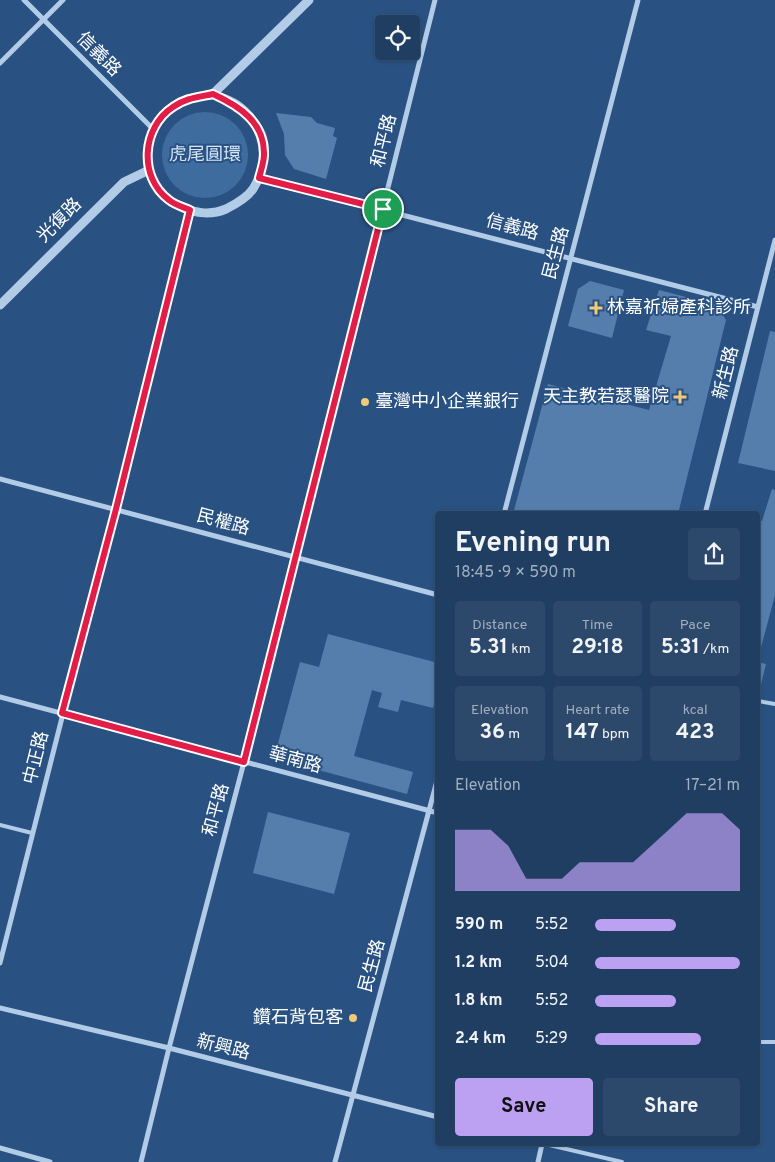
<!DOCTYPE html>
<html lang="en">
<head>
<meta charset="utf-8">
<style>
  body { margin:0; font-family:Overpass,"Noto Sans TC",sans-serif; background:#2c496b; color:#f1f3f6; height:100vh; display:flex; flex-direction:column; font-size:19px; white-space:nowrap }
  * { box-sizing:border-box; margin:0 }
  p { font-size:16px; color:#a1aebe }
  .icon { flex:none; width:28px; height:28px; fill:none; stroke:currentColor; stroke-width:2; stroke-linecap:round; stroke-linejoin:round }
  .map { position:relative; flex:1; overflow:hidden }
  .side { position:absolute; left:435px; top:511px; width:325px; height:635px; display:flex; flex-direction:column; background:#1f3e62; border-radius:5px; box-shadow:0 1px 4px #0004,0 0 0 1px #3c5777 }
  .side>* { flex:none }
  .buttons { position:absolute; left:375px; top:15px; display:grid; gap:10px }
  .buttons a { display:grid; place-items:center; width:45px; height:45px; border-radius:5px; background:#1f3e62; box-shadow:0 1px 4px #0004,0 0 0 1px #3c5777; font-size:25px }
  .pin { position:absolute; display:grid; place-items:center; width:42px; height:42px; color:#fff; margin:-21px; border:2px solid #fff; border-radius:50%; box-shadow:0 1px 5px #0007 }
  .round { display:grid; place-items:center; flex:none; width:52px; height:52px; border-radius:5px; background:#2c496b }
  .overview { display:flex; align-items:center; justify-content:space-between; height:85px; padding:0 20px }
  h1 { font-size:28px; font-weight:700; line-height:38px }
  .figures { display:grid; grid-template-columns:repeat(3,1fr); gap:8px; height:85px; padding:5px 20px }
  .figures div { display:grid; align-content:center; border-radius:5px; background:#2c496b; text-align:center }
  .figures b { font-size:21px; font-weight:700 }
  .figures small { font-size:14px; font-weight:400 }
  .figures p { font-size:14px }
  .chart { height:140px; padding:10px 20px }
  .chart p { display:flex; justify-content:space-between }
  .chart svg { width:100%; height:90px; margin-top:5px; fill:#bca0f2; opacity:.7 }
  .cta { display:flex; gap:10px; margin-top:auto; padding:10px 20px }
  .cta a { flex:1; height:58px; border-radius:5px; background:#bca0f2; color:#111; font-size:20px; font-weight:700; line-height:58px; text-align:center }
  .cta a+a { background:#2c496b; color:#f1f3f6 }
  ul { padding:0 20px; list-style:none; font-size:16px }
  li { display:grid; grid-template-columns:80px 60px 1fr; align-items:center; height:38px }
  li i { height:12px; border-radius:6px; background:#bca0f2 }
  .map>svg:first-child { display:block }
  .green { fill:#3e6c9f }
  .building { fill:#567eac }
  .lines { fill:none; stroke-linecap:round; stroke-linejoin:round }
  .service { stroke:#b2cbe7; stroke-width:4 }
  .minor { stroke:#b2cbe7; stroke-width:5 }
  .tertiary { stroke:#b2cbe7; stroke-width:9 }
  .route-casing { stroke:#fff; stroke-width:10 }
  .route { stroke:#e11d48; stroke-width:6 }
  .poi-dot { fill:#eeca79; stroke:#295283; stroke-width:2 }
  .labels { text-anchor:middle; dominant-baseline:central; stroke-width:4; stroke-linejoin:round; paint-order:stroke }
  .street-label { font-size:18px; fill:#fff; stroke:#295283 }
  .park-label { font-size:18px; fill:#d5e4f5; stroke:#295283 }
  .poi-label { font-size:18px; fill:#fff; stroke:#295283; text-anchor:start }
</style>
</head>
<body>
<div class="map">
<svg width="775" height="1162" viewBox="0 0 775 1162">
  <rect width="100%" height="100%" fill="#295283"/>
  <!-- green -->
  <path class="green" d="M162 155a43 43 0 1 1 86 0a43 43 0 1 1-86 0Z"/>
  <!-- building -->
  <path class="building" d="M276 113 311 117 317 123 335 128 333 136 337 138 326 179 294 169 285 155 284 134Z
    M590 281 624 290 612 338 568 326 578 289Z
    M659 290 717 305 726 320 678 514H513L548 384 649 410 671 336 646 330Z
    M770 331 775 332V471L738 463Z
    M772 489 775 490V595L759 655H758V520L762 521Z
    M328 634 438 663V691L433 708 401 700 398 712 378 707 382 693 372 690 354 756 413 772 407 794 274 758 300 662 319 667Z
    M758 662 766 664 758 697Z
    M268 812 350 833 334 894 253 873Z"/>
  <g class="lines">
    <!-- service -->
    <path class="service" d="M758 701 775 704
      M0 825 32 833
      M758 1042H775
      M545 1144 622 1162"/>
    <!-- minor -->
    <path class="minor" d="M24 0 153 129
      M0 63 63 0
      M259 178 758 307
      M0 479 438 595
      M504 514 638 0
      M705 514 775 240
      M0 697 438 813
      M0 963 190 211
      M0 1008 169 1048 438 1117
      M0 1148 50 1162
      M141 1162 169 1048 244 762 435 0
      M335 1162 438 777
      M538 1162 542 1144"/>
    <!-- tertiary -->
    <path class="tertiary" d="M213 94C221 98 230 100 237 105 265 125 271 160 253 189 247 198 236 204 226 209 212 215 196 214 183 207 178 205 173 203 169 200 132 174 146 113 187 99 195 97 204 96 213 94Z
      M213 94 309 0
      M0 305 124 182 149 170"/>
  </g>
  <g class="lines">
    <defs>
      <path id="route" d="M213 94C239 106 265 122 264 155 264 162 261 170 259 178L383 209 244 762 62 713 116 509 190 210C183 207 175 205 169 200 138 177 142 127 173 107 185 98 199 97 213 94Z"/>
    </defs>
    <!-- route casing -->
    <use href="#route" class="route-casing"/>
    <!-- route -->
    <use href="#route" class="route"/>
  </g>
  <!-- markers -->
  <g class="poi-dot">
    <path d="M593.5 300.5h5v5h5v5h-5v5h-5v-5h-5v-5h5z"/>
    <path d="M677.5 389.5h5v5h5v5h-5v5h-5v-5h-5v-5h5z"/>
    <circle cx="365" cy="402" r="5"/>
    <circle cx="353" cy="1018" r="5"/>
  </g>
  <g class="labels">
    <!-- street labels -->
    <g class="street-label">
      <text transform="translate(98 55) rotate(45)">信義路</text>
      <text transform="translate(385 141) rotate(-76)">和平路</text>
      <text transform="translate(60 221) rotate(-45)">光復路</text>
      <text transform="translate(512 228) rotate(15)">信義路</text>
      <text transform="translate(557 253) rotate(-75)">民生路</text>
      <text transform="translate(727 373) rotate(-76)">新生路</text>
      <text transform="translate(223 523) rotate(15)">民權路</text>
      <text transform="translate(37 758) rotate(-76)">中正路</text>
      <text transform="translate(295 761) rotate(15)">華南路</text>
      <text transform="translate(217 810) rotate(-75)">和平路</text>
      <text transform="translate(373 966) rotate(-75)">民生路</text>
      <text transform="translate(223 1048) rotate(14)">新興路</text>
    </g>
    <!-- park labels -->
    <g class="park-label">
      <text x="205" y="155">虎尾圓環</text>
    </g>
    <!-- poi labels -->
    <g class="poi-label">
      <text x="607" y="308">林嘉祈婦產科診所</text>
      <text x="669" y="397" text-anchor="end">天主教若瑟醫院</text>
      <text x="375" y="402">臺灣中小企業銀行</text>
      <text x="343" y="1018" text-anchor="end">鑽石背包客</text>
    </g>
  </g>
</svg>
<div class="buttons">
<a><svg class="icon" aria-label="locate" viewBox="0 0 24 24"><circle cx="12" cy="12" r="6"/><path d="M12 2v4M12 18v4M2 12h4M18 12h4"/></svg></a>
</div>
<div class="pin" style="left:383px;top:209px;background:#1e9e55"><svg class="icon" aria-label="arrive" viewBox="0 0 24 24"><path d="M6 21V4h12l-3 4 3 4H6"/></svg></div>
<section class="side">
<div class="overview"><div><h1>Evening run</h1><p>18:45 · 9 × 590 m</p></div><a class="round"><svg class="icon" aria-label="share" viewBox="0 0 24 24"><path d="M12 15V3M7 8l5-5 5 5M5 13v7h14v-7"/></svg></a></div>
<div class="figures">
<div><p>Distance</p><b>5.31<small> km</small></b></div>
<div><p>Time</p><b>29:18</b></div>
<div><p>Pace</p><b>5:31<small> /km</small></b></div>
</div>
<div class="figures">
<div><p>Elevation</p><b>36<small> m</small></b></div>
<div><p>Heart rate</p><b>147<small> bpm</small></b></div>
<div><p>kcal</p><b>423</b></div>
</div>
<div class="chart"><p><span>Elevation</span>17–21 m</p>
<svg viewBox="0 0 160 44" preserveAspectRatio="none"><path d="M0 44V14L10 14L20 14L30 22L40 38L50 38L60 38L70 30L80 30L90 30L100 30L110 22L120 14L130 6L140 6L150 6L160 14V44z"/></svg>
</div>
<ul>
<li><b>590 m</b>5:52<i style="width:56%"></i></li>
<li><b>1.2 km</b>5:04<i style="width:100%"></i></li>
<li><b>1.8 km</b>5:52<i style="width:56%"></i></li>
<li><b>2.4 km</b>5:29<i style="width:73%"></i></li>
</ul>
<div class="cta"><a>Save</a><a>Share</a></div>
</section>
</div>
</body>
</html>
